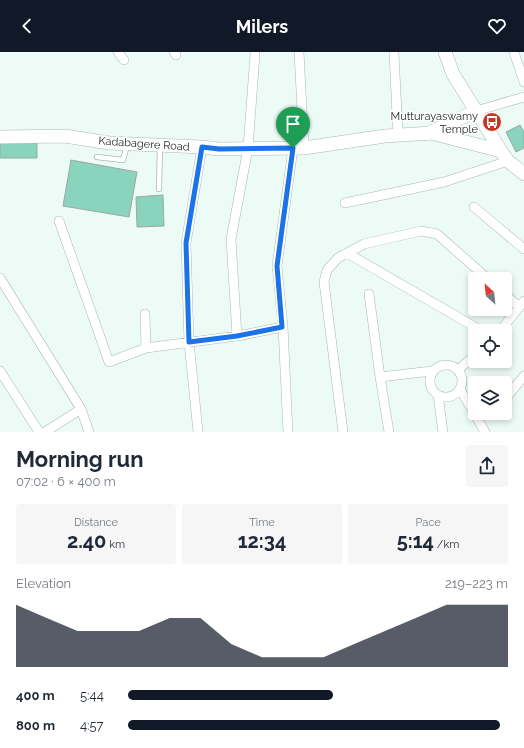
<!DOCTYPE html>
<html lang="en">
<head>
<meta charset="utf-8">
<style>
  body { margin:0; font-family:Raleway,sans-serif; background:#f6f6f7; color:#1f2937; height:100vh; display:flex; flex-direction:column; font-size:15px; white-space:nowrap }
  * { box-sizing:border-box; margin:0 }
  p { font-size:13px; color:#747a83 }
  .icon { flex:none; width:22px; height:22px; fill:none; stroke:currentColor; stroke-width:2; stroke-linecap:round; stroke-linejoin:round }
  .map { position:relative; height:380px; overflow:hidden }
  .side { display:flex; flex-direction:column; background:#fff; flex:1 }
  .side>* { flex:none }
  .needle { width:26px; rotate:333deg }
  .controls { position:absolute; left:468px; top:220px; display:grid; gap:8px }
  .controls a { display:grid; place-items:center; width:44px; height:44px; border-radius:4px; background:#fff; box-shadow:0 2px 6px #0003; font-size:20px }
  .pin { position:absolute; display:grid; place-items:center; width:34px; height:34px; color:#fff; margin:-41px -17px; border-radius:50% 50% 50% 0; rotate:-45deg; box-shadow:0 0 4px #0007 }
  .pin .icon { rotate:45deg }
  .round { display:grid; place-items:center; flex:none; width:42px; height:42px; border-radius:4px; background:#f6f6f7 }
  .head { display:flex; align-items:center; justify-content:space-between; height:68px; padding:0 16px }
  h1 { font-size:22px; font-weight:700; line-height:30px }
  .figures { display:grid; grid-template-columns:repeat(3,1fr); gap:6px; height:68px; padding:4px 16px }
  .figures div { display:grid; align-content:center; border-radius:4px; background:#f6f6f7; text-align:center }
  .figures b { font-size:20px; font-weight:700 }
  .figures small { font-size:11px; font-weight:400 }
  .figures p { font-size:11px }
  .chart { height:112px; padding:8px 16px }
  .chart p { display:flex; justify-content:space-between }
  .chart svg { width:100%; height:72px; margin-top:4px; fill:#111827; opacity:.7 }
  ul { padding:0 16px; list-style:none; font-size:13px }
  li { display:grid; grid-template-columns:64px 48px 1fr; align-items:center; height:30px }
  li i { height:10px; border-radius:5px; background:#111827 }
  header { display:flex; justify-content:space-between; align-items:center; height:52px; padding:0 16px; background:#111827; color:#fff; font-size:18px; font-weight:700 }
  .map>svg:first-child { display:block }
  .building { fill:#8ad3bd; stroke:#9aa8a3 }
  .lines { fill:none; stroke-linecap:round; stroke-linejoin:round }
  .lane-casing { stroke:#aab8b3; stroke-width:6 }
  .street-casing { stroke:#aab8b3; stroke-width:10 }
  .secondary-casing { stroke:#aab8b3; stroke-width:14 }
  .lane { stroke:#fff; stroke-width:4.5 }
  .street { stroke:#fff; stroke-width:9 }
  .secondary { stroke:#fff; stroke-width:13 }
  .route-casing { stroke:#fff; stroke-width:8 }
  .route { stroke:#1a73e8; stroke-width:5 }
  .labels { text-anchor:middle; dominant-baseline:central; stroke-width:3; stroke-linejoin:round; paint-order:stroke }
  .poi-label { font-size:11px; fill:#1b211f; stroke:#fff; text-anchor:end }
  .street-label { font-size:11px; fill:#1b211f; stroke:#fff }
</style>
</head>
<body>
<header><svg class="icon" aria-label="back" viewBox="0 0 24 24"><path d="M15 5l-7 7 7 7"/></svg>Milers<svg class="icon" aria-label="heart" viewBox="0 0 24 24"><path d="M12 20l-8-8c-3-5 5-10 8-4 3-6 11-1 8 4z"/></svg></header>
<div class="map">
<svg width="524" height="380" viewBox="0 0 524 380">
  <rect width="100%" height="100%" fill="#ecfbf6"/>
  <!-- building -->
  <path class="building" d="M520 73 524 80V96L516 100 506 80Z
    M0 89H37V106H0Z
    M71 108 137 120 129 165 63 154Z
    M163 143 164 174 137 175 136 145Z"/>
  <g class="lines">
    <defs>
      <path id="lane" d="M97 105 123 108 127 94
        M159 137 160 94"/>
      <path id="street" d="M118 0 124 8
        M174 0 176 3
        M299 0 304 96
        M514 0 524 30
        M394 1 398 83
        M476 59 524 45
        M345 151 444 130 508 109
        M474 155 524 197
        M59 169 109 310 146 296 237 284 283 275
        M347 201 482 279
        M0 226 81 357 89 380
        M369 242 380 325 389 380
        M505 242 519 255
        M145 262 146 296
        M500 279 524 249
        M237 284 231 187 248 96 255 2
        M430 329a16 16 0 1 1 32 0a16 16 0 1 1-32 0Z
        M458 318 475 303
        M0 319 39 380
        M380 325 432 319
        M460 337 485 380
        M438 343 443 380
        M505 347 524 324
        M45 380 81 357
        M198 380 189 290 186 191 202 95
        M288 380 283 275 277 214 293 96
        M343 380 324 230 327 218 338 206 364 192 421 179 437 182 488 227"/>
      <path id="secondary" d="M445 0 453 22 501 99 508 109 524 122
        M427 82 476 59
        M0 85 65 84 109 91 202 95 219 97 304 96 385 84 431 81 501 99"/>
    </defs>
    <!-- lane casing -->
    <use href="#lane" class="lane-casing"/>
    <!-- street casing -->
    <use href="#street" class="street-casing"/>
    <!-- secondary casing -->
    <use href="#secondary" class="secondary-casing"/>
    <!-- lane -->
    <use href="#lane" class="lane"/>
    <!-- street -->
    <use href="#street" class="street"/>
    <!-- secondary -->
    <use href="#secondary" class="secondary"/>
  </g>
  <g class="lines">
    <defs>
      <path id="route" d="M202 95 219 97 293 96 277 214 282 275 237 284 189 290 186 191Z"/>
    </defs>
    <!-- route casing -->
    <use href="#route" class="route-casing"/>
    <!-- route -->
    <use href="#route" class="route"/>
  </g>
  <!-- icons -->
  <defs>
    <symbol id="bus-disc" viewBox="-11 -11 22 22"><circle r="9.5" fill="#c43822" stroke="#fff"/><path d="M-5-6H5V4H4V6H2V4H-2V6H-4V4H-5ZM-3.5-4V0h7V-4ZM-3.5 1.2v1.5H-2V1.2ZM2 1.2v1.5H3.5V1.2Z" fill="#fff"/></symbol>
  </defs>
  <g fill-rule="evenodd">
    <use href="#bus-disc" x="481" y="59" width="22" height="22"/>
  </g>
  <g class="labels">
    <!-- poi labels -->
    <g class="poi-label">
      <text x="478" y="64">Mutturayaswamy<tspan x="478" dy="13">Temple</tspan></text>
    </g>
    <!-- street labels -->
    <g class="street-label">
      <text transform="translate(144 92) rotate(4)">Kadabagere Road</text>
    </g>
  </g>
</svg>
<div class="controls">
<a><svg class="needle" viewBox="-14 -14 28 28"><path d="M0-13l5 13h-10z" fill="#e53935"/><path d="M0 13l5-13h-10z" fill="#747a83"/></svg></a>
<a><svg class="icon" aria-label="locate" viewBox="0 0 24 24"><circle cx="12" cy="12" r="6"/><path d="M12 2v4M12 18v4M2 12h4M18 12h4"/></svg></a>
<a><svg class="icon" aria-label="layers" viewBox="0 0 24 24"><path d="M12 4l9 5-9 5-9-5zM3 14l9 5 9-5"/></svg></a>
</div>
<div class="pin" style="left:293px;top:96px;background:#1e9e55"><svg class="icon" aria-label="arrive" viewBox="0 0 24 24"><path d="M6 21V4h12l-3 4 3 4H6"/></svg></div>
</div>
<section class="side">
<div class="head"><div><h1>Morning run</h1><p>07:02 · 6 × 400 m</p></div><a class="round"><svg class="icon" aria-label="share" viewBox="0 0 24 24"><path d="M12 15V3M7 8l5-5 5 5M5 13v7h14v-7"/></svg></a></div>
<div class="figures">
<div><p>Distance</p><b>2.40<small> km</small></b></div>
<div><p>Time</p><b>12:34</b></div>
<div><p>Pace</p><b>5:14<small> /km</small></b></div>
</div>
<div class="chart"><p><span>Elevation</span>219–223 m</p>
<svg viewBox="0 0 160 44" preserveAspectRatio="none"><path d="M0 44V6L10 14L20 22L30 22L40 22L50 14L60 14L70 30L80 38L90 38L100 38L110 30L120 22L130 14L140 6L150 6L160 6V44z"/></svg>
</div>
<ul>
<li><b>400 m</b>5:44<i style="width:54%"></i></li>
<li><b>800 m</b>4:57<i style="width:98%"></i></li>
</ul>
</section>
</body>
</html>
